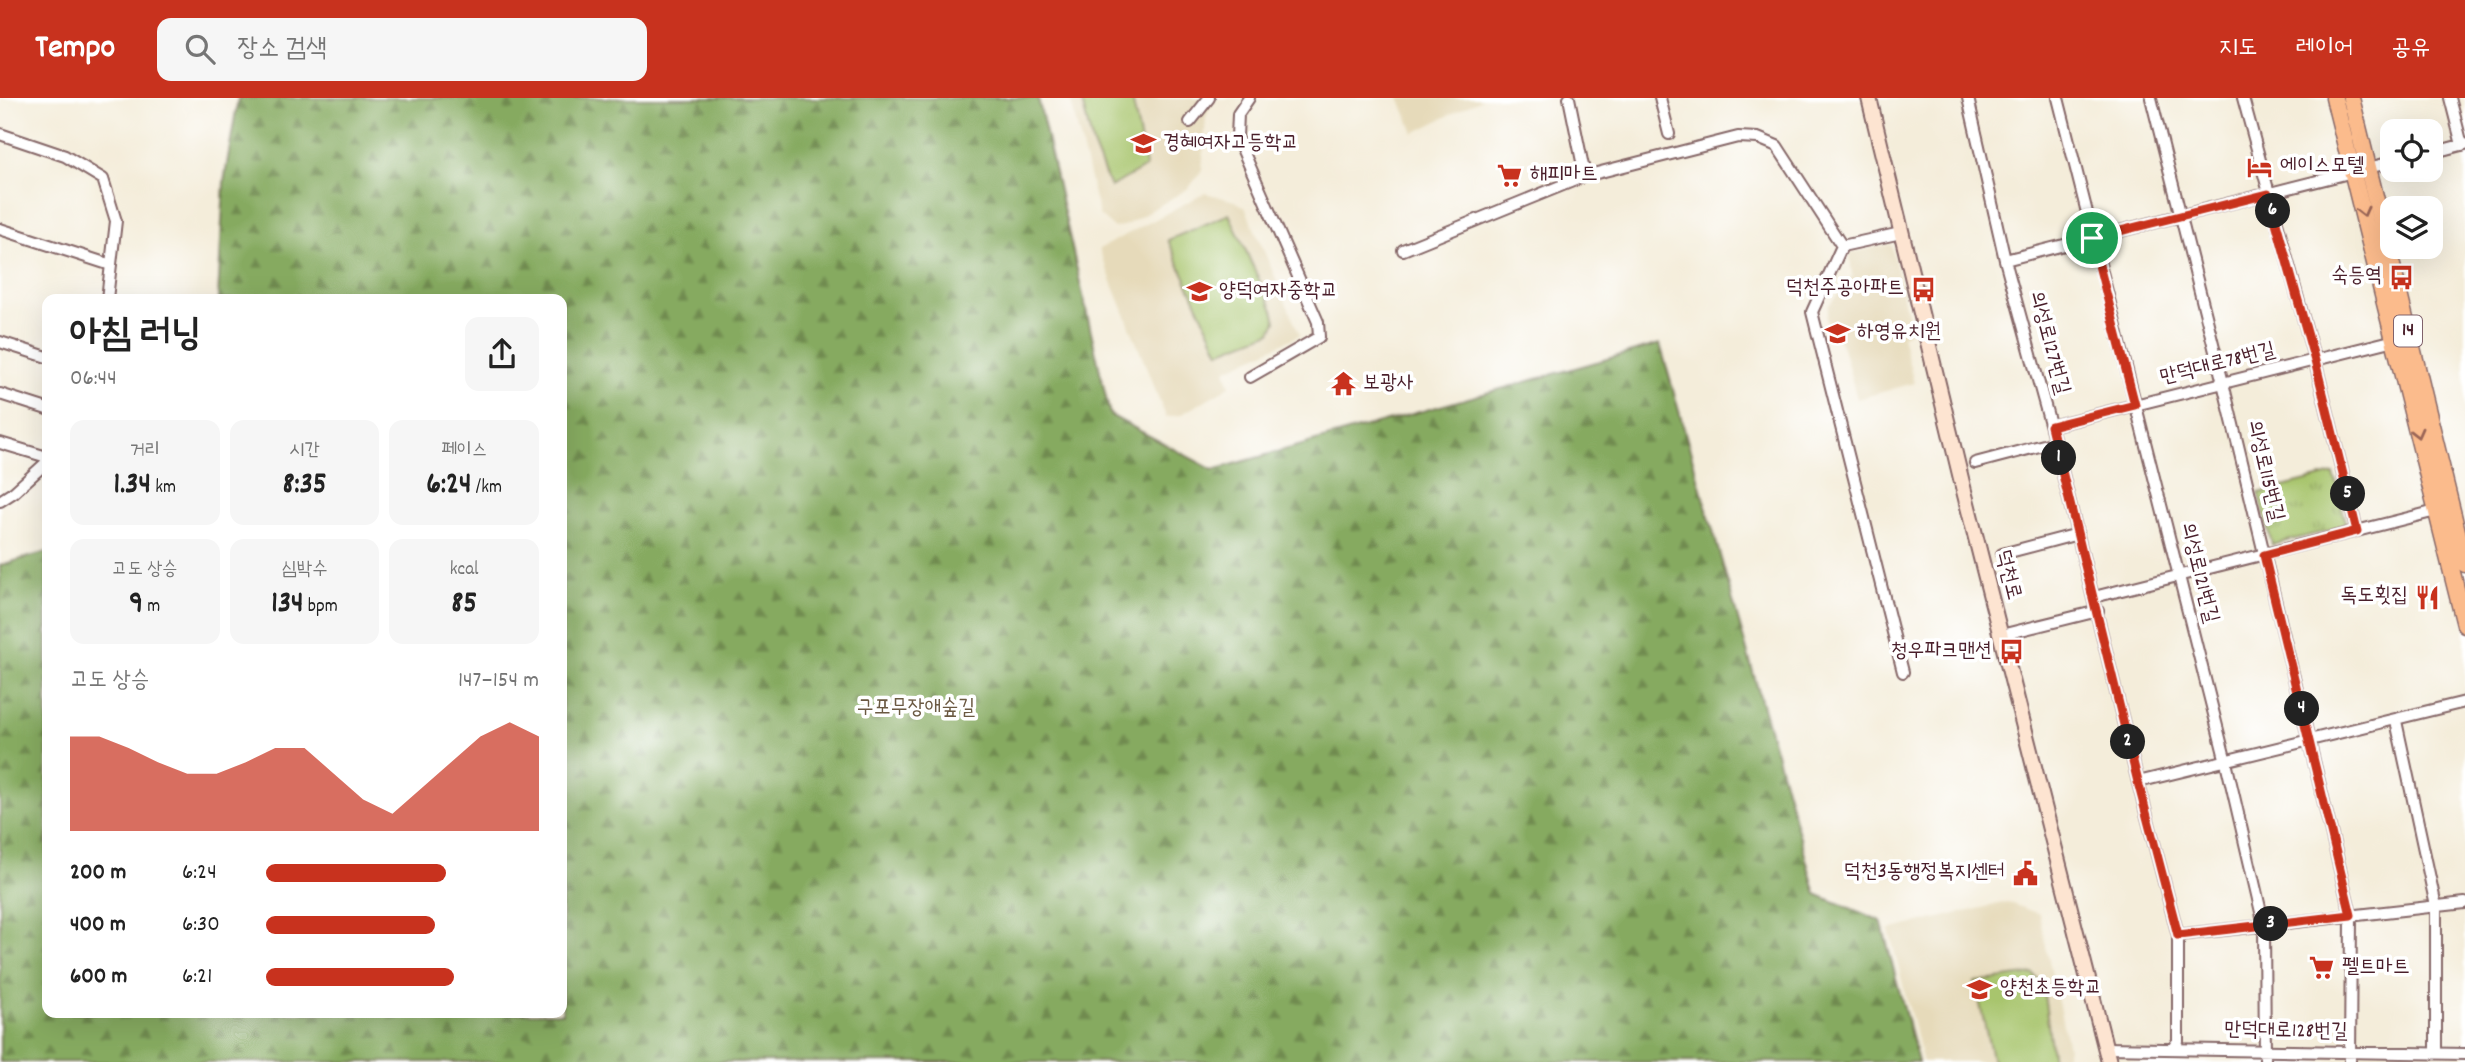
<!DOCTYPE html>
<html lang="ko">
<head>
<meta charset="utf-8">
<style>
  body { margin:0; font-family:Dekko,"Poor Story",sans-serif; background:#f6f6f6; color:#222; height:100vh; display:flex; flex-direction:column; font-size:26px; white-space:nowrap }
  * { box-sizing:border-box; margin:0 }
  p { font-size:23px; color:#767676 }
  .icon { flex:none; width:38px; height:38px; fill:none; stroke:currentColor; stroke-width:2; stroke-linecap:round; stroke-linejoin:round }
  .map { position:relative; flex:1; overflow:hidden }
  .drawer { position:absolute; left:42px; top:196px; width:525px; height:724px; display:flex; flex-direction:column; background:#fff; border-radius:14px; box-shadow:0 7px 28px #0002 }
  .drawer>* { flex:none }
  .buttons { position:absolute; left:2380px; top:21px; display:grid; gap:14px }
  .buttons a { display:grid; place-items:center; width:63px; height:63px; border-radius:14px; background:#fff; box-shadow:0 7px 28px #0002; font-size:35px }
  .pin { position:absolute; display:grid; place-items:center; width:60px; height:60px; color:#fff; margin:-30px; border:4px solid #fff; border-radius:50%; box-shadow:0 2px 7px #0007 }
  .km { position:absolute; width:35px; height:35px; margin:-18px; border-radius:50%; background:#222; color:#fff; font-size:19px; line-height:35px; text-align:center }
  .round { display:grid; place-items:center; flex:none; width:74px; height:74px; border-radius:14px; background:#f6f6f6 }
  .overview { display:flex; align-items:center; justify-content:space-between; height:119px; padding:0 28px }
  h1 { font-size:38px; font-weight:700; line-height:52px }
  .metrics { display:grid; grid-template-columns:repeat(3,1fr); gap:10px; height:119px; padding:7px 28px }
  .metrics div { display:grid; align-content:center; border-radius:14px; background:#f6f6f6; text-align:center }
  .metrics b { font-size:30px; font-weight:700 }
  .metrics small { font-size:19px; font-weight:400 }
  .metrics p { font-size:19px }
  .chart { height:196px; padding:14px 28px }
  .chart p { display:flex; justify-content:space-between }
  .chart svg { width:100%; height:126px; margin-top:7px; fill:#c8321e; opacity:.7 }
  ul { padding:0 28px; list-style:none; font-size:23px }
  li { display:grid; grid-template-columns:112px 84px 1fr; align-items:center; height:52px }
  li i { height:18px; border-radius:9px; background:#c8321e }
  header { display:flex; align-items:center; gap:42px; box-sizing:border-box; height:98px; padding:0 35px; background:#c8321e; color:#fff }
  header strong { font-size:33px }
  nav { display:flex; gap:38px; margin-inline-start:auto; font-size:24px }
  .search { width:490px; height:63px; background:#f6f6f6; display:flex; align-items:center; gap:18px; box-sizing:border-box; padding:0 24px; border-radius:14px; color:#767676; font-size:26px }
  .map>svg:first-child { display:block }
  .built { fill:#e6daba }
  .forest { fill:url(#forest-firs); stroke:#686446; stroke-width:2 }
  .park { fill:url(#park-tufts); stroke:#79724c; stroke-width:2 }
  .pitch { fill:#a8c56d; stroke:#79724c; stroke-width:2 }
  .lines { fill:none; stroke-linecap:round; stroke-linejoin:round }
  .street-casing { stroke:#866768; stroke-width:14 }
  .secondary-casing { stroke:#866768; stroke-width:18 }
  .primary-casing { stroke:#866768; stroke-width:19 }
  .street { stroke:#fff; stroke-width:10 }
  .secondary { stroke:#fde4d1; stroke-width:14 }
  .primary { stroke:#fbbb8c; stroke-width:16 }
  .oneway { stroke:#9a6557 }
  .route-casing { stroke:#fff; stroke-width:14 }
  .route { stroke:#c8321e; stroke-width:9 }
  .labels { text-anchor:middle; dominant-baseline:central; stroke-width:7; stroke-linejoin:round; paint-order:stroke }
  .shield { fill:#fff; stroke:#80626b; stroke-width:2 }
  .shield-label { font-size:19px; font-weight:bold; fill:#4a1f2b }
  .poi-label { font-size:21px; fill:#4a1f2b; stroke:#fff; text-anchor:start }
  .street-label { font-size:21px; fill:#4a1f2b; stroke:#fff }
  .park-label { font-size:21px; fill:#6b5942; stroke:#fff }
</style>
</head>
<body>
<header>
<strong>Tempo</strong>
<div class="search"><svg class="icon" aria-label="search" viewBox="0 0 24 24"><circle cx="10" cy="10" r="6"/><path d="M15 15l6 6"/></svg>장소 검색</div>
<nav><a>지도</a><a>레이어</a><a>공유</a></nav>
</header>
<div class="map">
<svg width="2465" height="964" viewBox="0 0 2465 964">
  <defs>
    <pattern id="forest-firs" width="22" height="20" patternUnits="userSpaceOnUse" patternTransform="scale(1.75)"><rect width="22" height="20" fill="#86aa60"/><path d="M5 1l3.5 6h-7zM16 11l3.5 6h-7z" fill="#708a4f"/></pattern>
    <pattern id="park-tufts" width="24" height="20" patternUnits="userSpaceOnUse" patternTransform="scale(1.75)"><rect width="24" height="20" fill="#a8c56d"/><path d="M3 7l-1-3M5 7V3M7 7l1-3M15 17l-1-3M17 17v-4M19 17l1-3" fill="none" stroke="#8b9f5a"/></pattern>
  </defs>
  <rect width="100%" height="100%" fill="#fff"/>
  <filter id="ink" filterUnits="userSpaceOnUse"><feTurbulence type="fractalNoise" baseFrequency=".0143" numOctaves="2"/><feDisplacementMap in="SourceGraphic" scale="14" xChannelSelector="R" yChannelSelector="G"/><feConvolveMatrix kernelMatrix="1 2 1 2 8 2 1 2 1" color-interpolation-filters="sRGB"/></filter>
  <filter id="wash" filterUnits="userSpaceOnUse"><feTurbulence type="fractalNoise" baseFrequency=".00686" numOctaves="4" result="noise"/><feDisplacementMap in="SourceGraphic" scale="28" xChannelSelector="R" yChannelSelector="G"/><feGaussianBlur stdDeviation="1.57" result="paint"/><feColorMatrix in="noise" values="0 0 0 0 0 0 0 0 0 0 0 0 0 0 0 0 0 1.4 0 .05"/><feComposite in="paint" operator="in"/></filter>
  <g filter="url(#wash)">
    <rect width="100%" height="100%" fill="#f4edda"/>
    <!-- built -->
    <path class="built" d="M1070 0H1213L1206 19 1202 72 1189 90 1126 127 1114 130 1099 117Z
      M1399 0H1483L1414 35Z
      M1205 95 1235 103 1245 109 1300 237 1225 272 1230 288 1180 317 1166 319 1099 151Z
      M1891 146 1911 232 1902 238 1914 285 1857 301 1843 249 1826 221 1829 207 1852 178 1850 155Z
      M2007 804 2039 816 2068 950 2063 964H1923L1889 832Z"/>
    <!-- forest -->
    <path class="forest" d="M238 0H1038L1110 317 1213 372 1660 246 1816 796 1881 823 1918 964H0V467L47 454V915H562V201H218L224 84Z"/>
    <!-- park -->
    <path class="park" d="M2334 376 2347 428 2272 447 2259 395Z"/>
    <!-- pitch -->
    <path class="pitch" d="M1081 0H1132L1146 69 1110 89 1093 47Z
      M1229 116 1273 212 1276 223 1271 234 1219 254 1168 142Z
      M2033 876 2043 888 2053 964H1993L1975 884Z"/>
  </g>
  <g filter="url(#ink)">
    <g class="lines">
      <defs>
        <path id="street" d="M1249 0 1238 16 1237 39 1318 224 1319 239 1250 279
          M1569 0 1585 78
          M1660 0 1669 36
          M1968 0 2005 162 2055 344 2138 684 2178 837V943L2173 950
          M2058 0 2226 664 2264 827 2265 964
          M2151 0 2223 285 2351 817 2350 964
          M2243 0 2315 263 2357 433
          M2450 0 2462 47
          M1190 24 1209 0
          M0 36 65 58 103 81 116 123 107 201
          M2431 55 2465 46
          M2368 70 2392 64
          M0 131 111 167
          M1842 148 1812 214 1903 574
          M1403 152 1585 78 1738 39 1758 40 1777 48 1842 148 1901 135
          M2005 162 2353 74
          M0 244 47 259
          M0 296 47 311
          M2051 328 2395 242
          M0 345 47 359
          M1975 365 2055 344
          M0 403 14 394 47 364
          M2002 456 2078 436
          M2094 499 2436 413
          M2001 537 2098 513
          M2396 623 2436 808V955
          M2138 684 2465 604
          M2178 837 2465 805
          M2106 950 2465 956"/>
        <path id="secondary" d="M1869 0 1964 393 2109 964"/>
        <path id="primary" d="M2334 0 2465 527
          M2351 0 2465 466"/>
      </defs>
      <!-- street casing -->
      <use href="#street" class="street-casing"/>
      <!-- secondary casing -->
      <use href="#secondary" class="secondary-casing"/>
      <!-- primary casing -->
      <use href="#primary" class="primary-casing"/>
      <!-- street -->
      <use href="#street" class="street"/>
      <!-- secondary -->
      <use href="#secondary" class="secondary"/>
      <!-- primary -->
      <use href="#primary" class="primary"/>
    </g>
    <!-- one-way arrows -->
    <defs><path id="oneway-chevron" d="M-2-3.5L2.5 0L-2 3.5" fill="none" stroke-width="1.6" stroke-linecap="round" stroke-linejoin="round" transform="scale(1.75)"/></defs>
    <g class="oneway">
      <use href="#oneway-chevron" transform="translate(2363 114) rotate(76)"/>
      <use href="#oneway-chevron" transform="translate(2417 335) rotate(76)"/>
    </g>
  </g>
  <g class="lines" filter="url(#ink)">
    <defs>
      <path id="route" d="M2268 96 2315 263 2357 433 2264 457 2351 817 2178 837 2138 684 2051 328 2135 307 2092 140Z"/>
    </defs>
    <!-- route casing -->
    <use href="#route" class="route-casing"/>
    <!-- route -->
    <use href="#route" class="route"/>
  </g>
  <!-- icons -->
  <defs>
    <symbol id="school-bare" viewBox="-9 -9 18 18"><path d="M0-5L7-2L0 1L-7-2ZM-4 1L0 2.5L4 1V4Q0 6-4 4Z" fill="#c8321e" stroke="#fff" stroke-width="2.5" paint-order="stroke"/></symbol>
    <symbol id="hotel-bare" viewBox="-9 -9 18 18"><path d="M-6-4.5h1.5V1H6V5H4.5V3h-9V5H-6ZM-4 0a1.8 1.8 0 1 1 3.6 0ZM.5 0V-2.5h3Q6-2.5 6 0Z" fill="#c8321e" stroke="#fff" stroke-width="2.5" paint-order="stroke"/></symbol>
    <symbol id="supermarket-bare" viewBox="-9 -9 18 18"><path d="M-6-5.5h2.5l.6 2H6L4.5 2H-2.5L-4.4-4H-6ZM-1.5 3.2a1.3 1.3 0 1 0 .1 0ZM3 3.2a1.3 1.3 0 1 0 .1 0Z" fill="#c8321e" stroke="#fff" stroke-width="2.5" paint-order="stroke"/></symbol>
    <symbol id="bus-bare" viewBox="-9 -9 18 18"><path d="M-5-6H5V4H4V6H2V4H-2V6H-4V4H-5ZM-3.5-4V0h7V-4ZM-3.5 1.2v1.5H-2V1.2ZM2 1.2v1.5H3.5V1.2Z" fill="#c8321e" stroke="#fff" stroke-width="2.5" paint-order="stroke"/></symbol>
    <symbol id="temple-bare" viewBox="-9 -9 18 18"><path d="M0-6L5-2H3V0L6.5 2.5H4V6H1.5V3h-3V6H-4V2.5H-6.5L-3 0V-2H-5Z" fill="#c8321e" stroke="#fff" stroke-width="2.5" paint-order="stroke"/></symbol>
    <symbol id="restaurant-bare" viewBox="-9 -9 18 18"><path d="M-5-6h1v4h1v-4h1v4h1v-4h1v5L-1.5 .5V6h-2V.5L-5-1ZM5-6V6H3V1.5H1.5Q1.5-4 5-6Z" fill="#c8321e" stroke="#fff" stroke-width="2.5" paint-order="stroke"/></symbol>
    <symbol id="civic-bare" viewBox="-9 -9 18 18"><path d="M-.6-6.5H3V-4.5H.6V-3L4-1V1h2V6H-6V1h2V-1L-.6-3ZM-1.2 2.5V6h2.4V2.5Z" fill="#c8321e" stroke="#fff" stroke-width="2.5" paint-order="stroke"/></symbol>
  </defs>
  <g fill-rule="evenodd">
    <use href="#school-bare" x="1126" y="28" width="35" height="35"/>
    <use href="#hotel-bare" x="2242" y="52" width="35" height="35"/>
    <use href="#supermarket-bare" x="1492" y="60" width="35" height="35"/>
    <use href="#bus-bare" x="2384" y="162" width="35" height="35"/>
    <use href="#bus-bare" x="1906" y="174" width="35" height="35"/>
    <use href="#school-bare" x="1182" y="176" width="35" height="35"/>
    <use href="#school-bare" x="1820" y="218" width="35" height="35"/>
    <use href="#temple-bare" x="1326" y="268" width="35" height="35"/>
    <use href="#restaurant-bare" x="2410" y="482" width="35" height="35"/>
    <use href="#bus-bare" x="1994" y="536" width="35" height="35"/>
    <use href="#civic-bare" x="2008" y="758" width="35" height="35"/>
    <use href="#supermarket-bare" x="2304" y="852" width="35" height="35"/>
    <use href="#school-bare" x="1962" y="874" width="35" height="35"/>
  </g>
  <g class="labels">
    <!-- shield labels -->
    <rect class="shield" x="2394" y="217.5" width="28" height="31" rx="5"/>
    <g class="shield-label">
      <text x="2408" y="233">14</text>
    </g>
    <!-- poi labels -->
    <g class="poi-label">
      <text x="1163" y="46">경혜여자고등학교</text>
      <text x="2280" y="69">에이스모텔</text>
      <text x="1530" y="77">해피마트</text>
      <text x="2382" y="179" text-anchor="end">숙등역</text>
      <text x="1904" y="191" text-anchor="end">덕천주공아파트</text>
      <text x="1219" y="194">양덕여자중학교</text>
      <text x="1857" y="235">하영유치원</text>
      <text x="1363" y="286">보광사</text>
      <text x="2408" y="499" text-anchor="end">독도횟집</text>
      <text x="1992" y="554" text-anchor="end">청우파크맨션</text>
      <text x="2005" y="775" text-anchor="end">덕천3동행정복지센터</text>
      <text x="2342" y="870">펠트마트</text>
      <text x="2000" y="891">양천초등학교</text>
    </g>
    <!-- street labels -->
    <g class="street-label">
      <text transform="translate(2048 245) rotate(75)">의성로127번길</text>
      <text transform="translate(2218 267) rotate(-14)">만덕대로78번길</text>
      <text transform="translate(2264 373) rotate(77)">의성로115번길</text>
      <text transform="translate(2198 475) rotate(76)">의성로121번길</text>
      <text transform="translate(2007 477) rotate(76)">덕천로</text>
      <text transform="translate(2286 934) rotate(1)">만덕대로128번길</text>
    </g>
    <!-- park labels -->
    <g class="park-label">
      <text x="916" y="611">구포무장애숲길</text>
    </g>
  </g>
</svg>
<div class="buttons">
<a><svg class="icon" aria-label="locate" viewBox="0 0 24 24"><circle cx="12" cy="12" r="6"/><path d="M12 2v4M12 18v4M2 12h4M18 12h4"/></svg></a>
<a><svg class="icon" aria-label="layers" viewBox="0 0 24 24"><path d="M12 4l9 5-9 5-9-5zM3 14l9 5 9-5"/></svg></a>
</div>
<div class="pin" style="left:2092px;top:140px;background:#1e9e55"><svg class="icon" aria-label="arrive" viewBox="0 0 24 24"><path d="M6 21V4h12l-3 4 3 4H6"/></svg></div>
<b class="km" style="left:2059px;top:360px">1</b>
<b class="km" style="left:2128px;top:644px">2</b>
<b class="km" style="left:2271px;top:826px">3</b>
<b class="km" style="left:2302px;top:611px">4</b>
<b class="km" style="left:2348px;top:396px">5</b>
<b class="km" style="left:2273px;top:113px">6</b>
<section class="drawer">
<div class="overview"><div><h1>아침 러닝</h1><p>06:44</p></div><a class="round"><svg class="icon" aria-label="share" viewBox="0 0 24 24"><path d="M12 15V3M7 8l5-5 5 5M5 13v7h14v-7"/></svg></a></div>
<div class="metrics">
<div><p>거리</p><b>1.34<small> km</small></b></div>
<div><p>시간</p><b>8:35</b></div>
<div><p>페이스</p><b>6:24<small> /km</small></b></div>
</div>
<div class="metrics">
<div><p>고도 상승</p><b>9<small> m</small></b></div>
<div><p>심박수</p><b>134<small> bpm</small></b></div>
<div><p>kcal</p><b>85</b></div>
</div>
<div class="chart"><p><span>고도 상승</span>147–154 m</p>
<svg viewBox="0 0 160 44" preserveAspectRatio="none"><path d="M0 44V11L10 11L20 15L30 20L40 24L50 24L60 20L70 15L80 15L90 24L100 33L110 38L120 29L130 20L140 11L150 6L160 11V44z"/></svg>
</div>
<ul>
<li><b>200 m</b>6:24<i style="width:66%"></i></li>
<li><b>400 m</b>6:30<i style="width:62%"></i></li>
<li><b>600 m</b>6:21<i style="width:69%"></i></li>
</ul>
</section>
</div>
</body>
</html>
